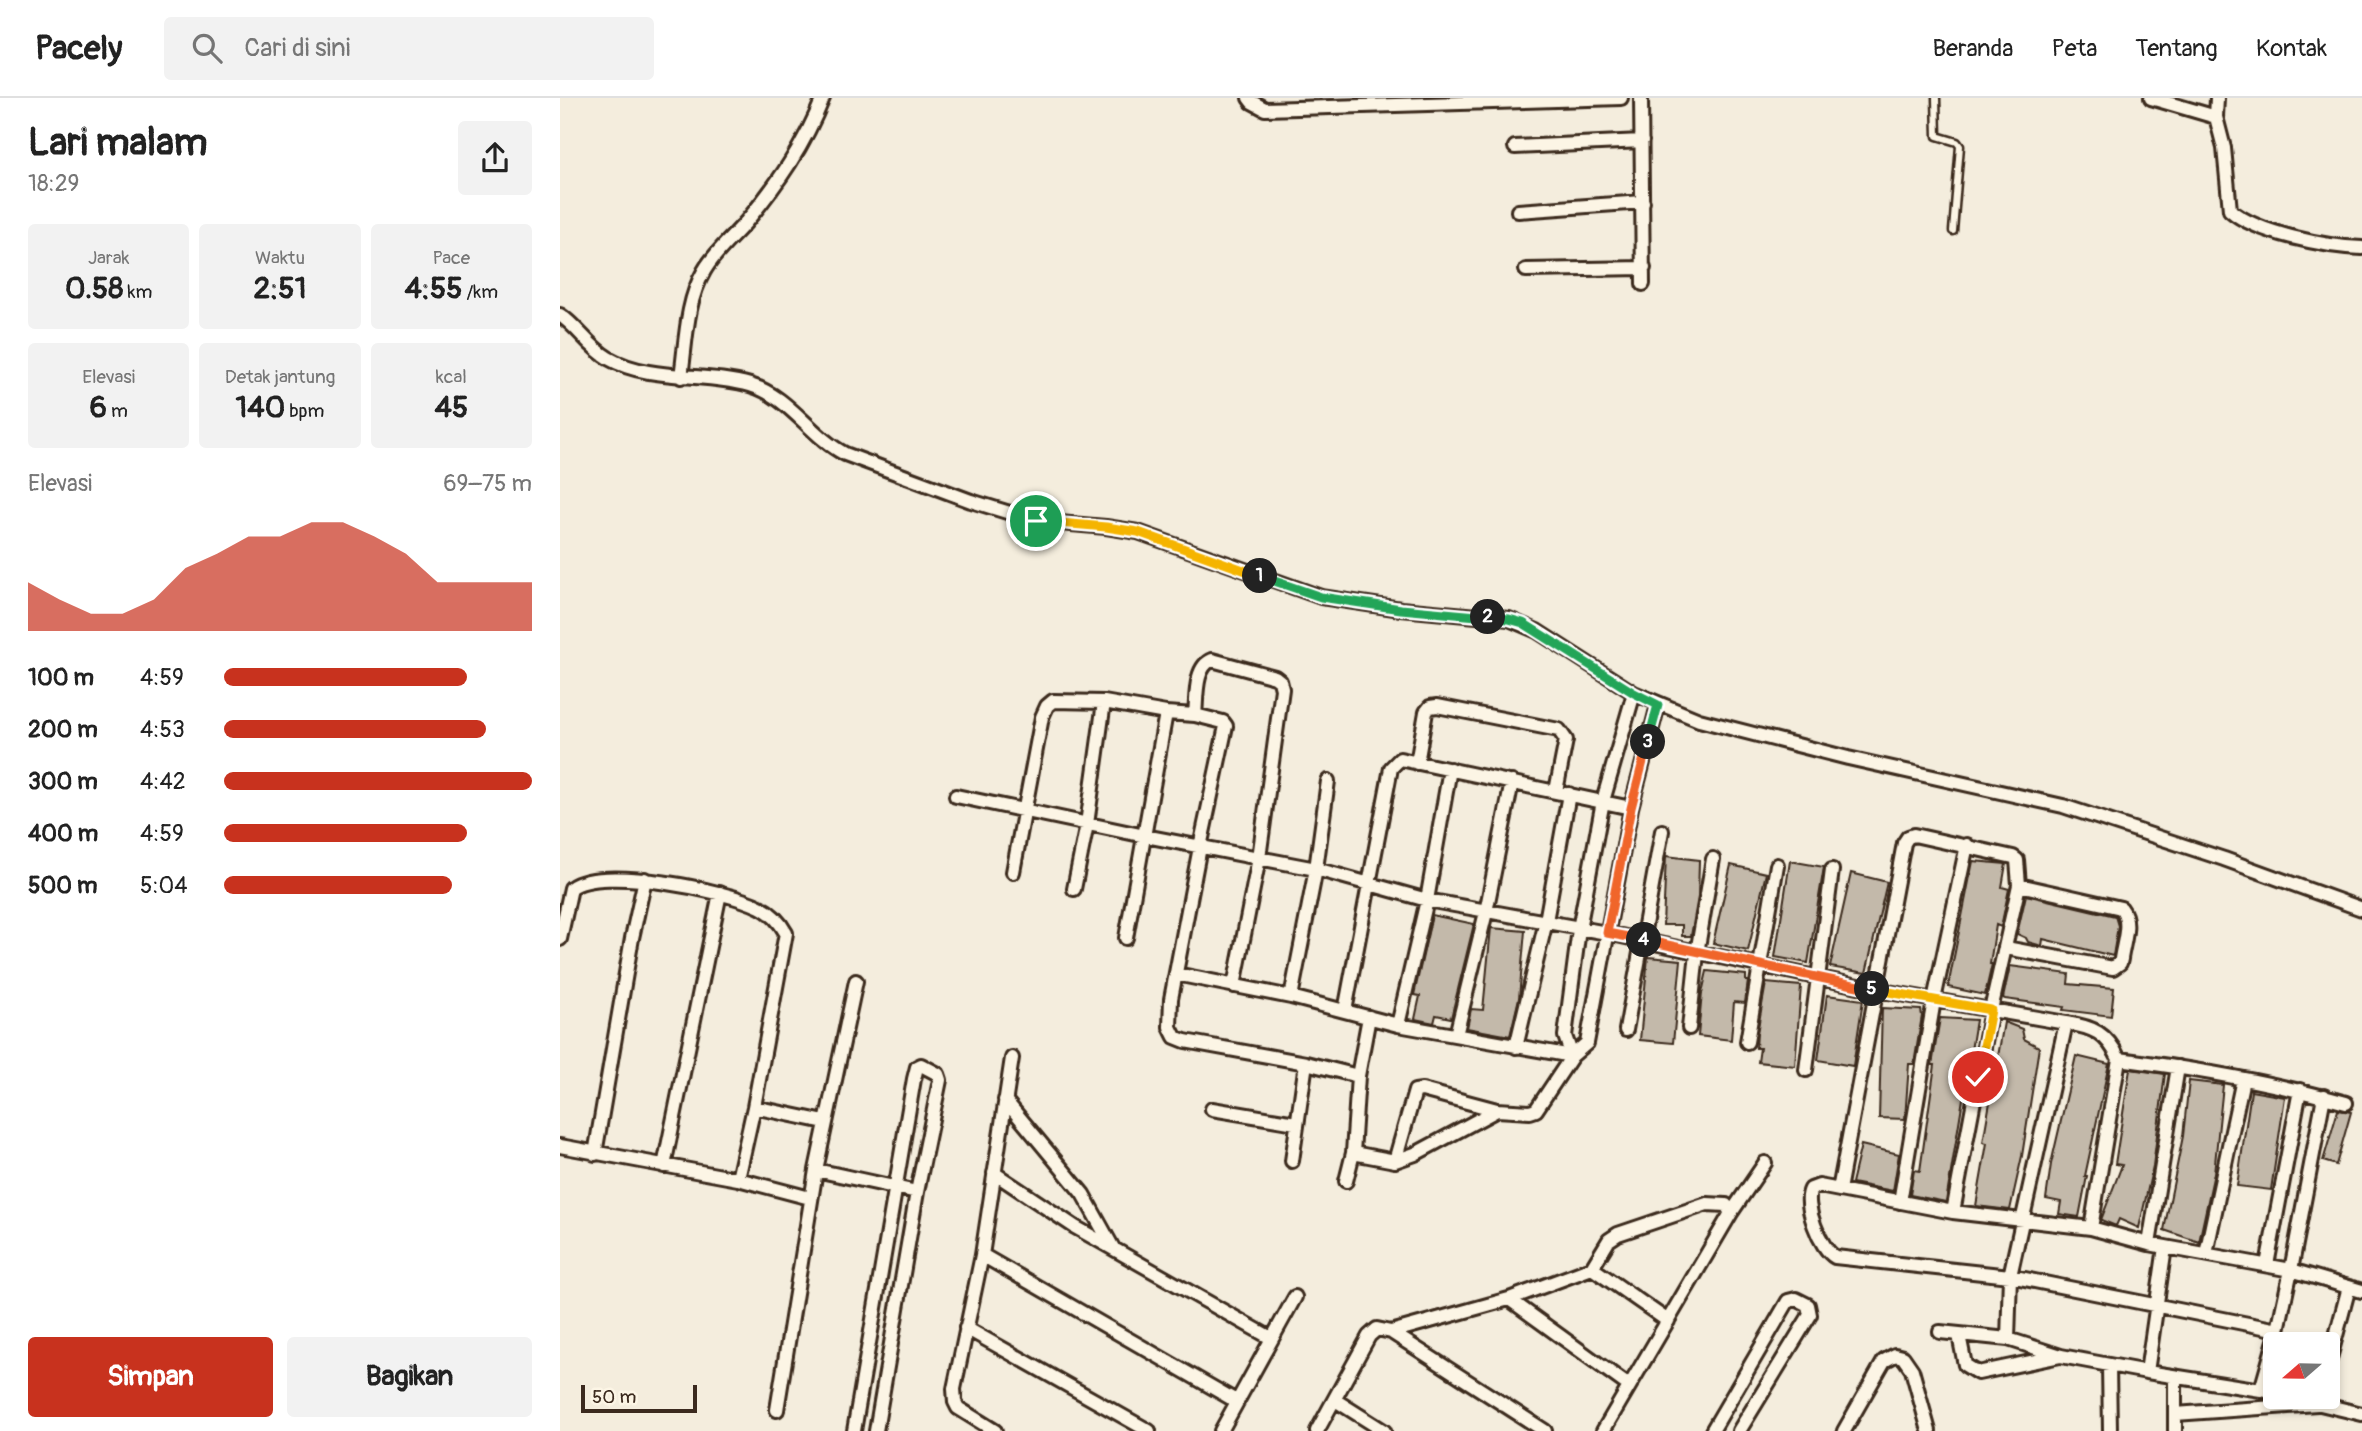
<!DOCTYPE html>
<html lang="id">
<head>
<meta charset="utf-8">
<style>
  body { margin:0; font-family:Pangolin,sans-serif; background:#f2f2f2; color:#222; height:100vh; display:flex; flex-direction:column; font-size:26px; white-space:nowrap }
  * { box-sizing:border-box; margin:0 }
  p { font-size:23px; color:#767676 }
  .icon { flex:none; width:38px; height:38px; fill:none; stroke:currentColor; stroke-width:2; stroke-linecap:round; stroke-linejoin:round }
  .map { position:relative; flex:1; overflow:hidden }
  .drawer { display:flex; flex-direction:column; background:#fff; width:560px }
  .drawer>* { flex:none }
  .needle { width:46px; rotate:250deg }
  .buttons { position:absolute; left:1703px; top:1234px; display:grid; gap:14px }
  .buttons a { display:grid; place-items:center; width:77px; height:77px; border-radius:7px; background:#fff; box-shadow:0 4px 10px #0003; font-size:35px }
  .scale { position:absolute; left:21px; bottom:18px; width:116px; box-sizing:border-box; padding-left:7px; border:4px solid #3b2a1e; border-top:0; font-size:19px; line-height:24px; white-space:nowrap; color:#3b2a1e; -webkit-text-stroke:5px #fcf5e5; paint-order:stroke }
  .pin { position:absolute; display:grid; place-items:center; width:60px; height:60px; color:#fff; margin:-30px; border:4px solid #fff; border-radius:50%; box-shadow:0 2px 7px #0007 }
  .km { position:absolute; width:35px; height:35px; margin:-18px; border-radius:50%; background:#222; color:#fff; font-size:19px; line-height:35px; text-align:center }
  .round { display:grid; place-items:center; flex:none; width:74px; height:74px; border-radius:7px; background:#f2f2f2 }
  .headline { display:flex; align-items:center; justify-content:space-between; height:119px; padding:0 28px }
  h1 { font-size:38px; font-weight:800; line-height:52px }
  .metrics { display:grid; grid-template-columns:repeat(3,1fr); gap:10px; height:119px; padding:7px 28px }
  .metrics div { display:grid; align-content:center; border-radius:7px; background:#f2f2f2; text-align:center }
  .metrics b { font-size:30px; font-weight:800 }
  .metrics small { font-size:19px; font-weight:400 }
  .metrics p { font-size:19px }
  .chart { height:196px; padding:14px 28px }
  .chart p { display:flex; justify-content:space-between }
  .chart svg { width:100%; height:126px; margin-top:7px; fill:#c8321e; opacity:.7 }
  .primary-button { display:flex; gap:14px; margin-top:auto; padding:14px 28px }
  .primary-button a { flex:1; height:80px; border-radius:7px; background:#c8321e; color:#fff; font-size:28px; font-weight:800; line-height:80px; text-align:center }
  .primary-button a+a { background:#f2f2f2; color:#222 }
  ul { padding:0 28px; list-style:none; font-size:23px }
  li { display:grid; grid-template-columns:112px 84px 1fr; align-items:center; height:52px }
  li i { height:18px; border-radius:9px; background:#c8321e }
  header { display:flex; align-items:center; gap:42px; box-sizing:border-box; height:98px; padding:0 35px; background:#fff; border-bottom:2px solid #e0e0e0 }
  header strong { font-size:33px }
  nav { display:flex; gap:38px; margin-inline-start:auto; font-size:24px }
  .search { width:490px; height:63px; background:#f2f2f2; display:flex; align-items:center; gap:18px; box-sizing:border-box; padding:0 24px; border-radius:7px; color:#767676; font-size:26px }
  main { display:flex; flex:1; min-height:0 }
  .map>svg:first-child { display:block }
  .building { fill:#c3b9aa; stroke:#3b2a1e; stroke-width:2 }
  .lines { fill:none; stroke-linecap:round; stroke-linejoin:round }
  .lane-casing { stroke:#3b2a1e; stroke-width:11 }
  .street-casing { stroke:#3b2a1e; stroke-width:18 }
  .lane { stroke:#fcf5e5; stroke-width:6 }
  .street { stroke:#fcf5e5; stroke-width:12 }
  .split-1-casing { stroke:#fff; stroke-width:14 }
  .split-2-casing { stroke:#fff; stroke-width:14 }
  .split-3-casing { stroke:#fff; stroke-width:14 }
  .split-4-casing { stroke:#fff; stroke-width:14 }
  .split-5-casing { stroke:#fff; stroke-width:14 }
  .split-6-casing { stroke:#fff; stroke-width:14 }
  .split-1 { stroke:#f5b400; stroke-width:9 }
  .split-2 { stroke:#22a559; stroke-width:9 }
  .split-3 { stroke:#22a559; stroke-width:9 }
  .split-4 { stroke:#f0652b; stroke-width:9 }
  .split-5 { stroke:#f0652b; stroke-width:9 }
  .split-6 { stroke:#f5b400; stroke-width:9 }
</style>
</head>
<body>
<header>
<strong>Pacely</strong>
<div class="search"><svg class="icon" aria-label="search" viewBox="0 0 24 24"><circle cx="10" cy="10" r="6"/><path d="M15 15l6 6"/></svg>Cari di sini</div>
<nav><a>Beranda</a><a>Peta</a><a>Tentang</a><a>Kontak</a></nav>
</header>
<main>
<section class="drawer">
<div class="headline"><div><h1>Lari malam</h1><p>18:29</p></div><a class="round"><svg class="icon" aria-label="share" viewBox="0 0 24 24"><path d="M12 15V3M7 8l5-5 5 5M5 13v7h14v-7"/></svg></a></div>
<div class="metrics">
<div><p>Jarak</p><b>0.58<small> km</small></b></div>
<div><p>Waktu</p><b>2:51</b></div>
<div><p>Pace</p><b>4:55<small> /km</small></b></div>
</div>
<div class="metrics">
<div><p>Elevasi</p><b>6<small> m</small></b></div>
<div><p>Detak jantung</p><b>140<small> bpm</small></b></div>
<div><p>kcal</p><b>45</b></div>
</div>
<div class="chart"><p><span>Elevasi</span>69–75 m</p>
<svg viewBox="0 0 160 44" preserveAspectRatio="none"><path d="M0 44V27L10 33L20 38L30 38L40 33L50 22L60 17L70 11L80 11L90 6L100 6L110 11L120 17L130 27L140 27L150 27L160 27V44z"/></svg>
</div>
<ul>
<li><b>100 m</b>4:59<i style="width:79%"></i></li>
<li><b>200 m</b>4:53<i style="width:85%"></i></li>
<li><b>300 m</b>4:42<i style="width:100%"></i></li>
<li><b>400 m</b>4:59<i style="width:79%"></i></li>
<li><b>500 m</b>5:04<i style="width:74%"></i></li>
</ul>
<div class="primary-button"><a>Simpan</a><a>Bagikan</a></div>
</section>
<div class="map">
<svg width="1802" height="1333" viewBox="0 0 1802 1333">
  <rect width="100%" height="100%" fill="#f4eddd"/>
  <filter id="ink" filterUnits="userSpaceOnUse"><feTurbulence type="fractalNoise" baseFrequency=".0143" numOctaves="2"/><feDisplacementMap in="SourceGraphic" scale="14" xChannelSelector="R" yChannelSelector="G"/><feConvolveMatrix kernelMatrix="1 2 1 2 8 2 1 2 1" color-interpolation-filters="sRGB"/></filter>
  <g filter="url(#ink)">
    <!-- building -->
    <path class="building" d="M1106 758 1139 762 1138 799 1131 838H1122V827H1103Z
      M1230 763 1264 769 1248 865 1215 859Z
      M1413 763 1446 766 1442 789 1449 791 1441 829 1436 827 1430 866H1432L1425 897 1388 889Z
      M1171 767 1206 775 1188 853 1153 845Z
      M1291 775 1327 784 1306 875 1270 869Z
      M1466 797 1555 818 1558 828 1553 858 1483 841 1482 848 1468 844 1466 840 1457 836Z
      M872 817 914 826 891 920 876 917 874 925 855 921 860 898 854 897Z
      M931 830 965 833 959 900 950 938 907 930 911 911 923 912Z
      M1088 859 1121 862 1113 945 1080 942Z
      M1450 868 1509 876 1508 886 1554 890 1551 918 1503 912 1504 909 1445 901 1443 900Z
      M1147 873 1186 877V883H1188L1185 905 1174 904 1171 942 1138 938 1142 895Z
      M1206 885 1241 888 1235 968 1198 964 1200 950H1196L1197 935Z
      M1267 897 1303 902 1293 968 1258 962Z
      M1322 910 1361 912 1362 918 1354 966H1349L1345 1021 1319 1020Z
      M1380 920 1416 922 1386 1104 1350 1097 1354 1072 1360 1073 1375 967H1372Z
      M1444 924 1462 931 1464 941 1479 949 1462 1058 1450 1112 1416 1108 1427 1045 1423 1044Z
      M1516 958 1549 966 1525 1078H1527L1519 1119 1499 1116 1501 1104 1486 1101 1491 1066Z
      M1570 971 1605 976 1593 1068 1579 1130 1559 1121 1556 1128 1541 1122 1562 1067 1555 1066Z
      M1629 983 1663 987 1654 1075 1639 1144 1604 1132 1623 1038Z
      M1691 993 1725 999 1711 1092 1677 1088Z
      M1778 1012 1791 1014 1776 1067 1763 1063Z
      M1301 1047 1339 1056 1333 1093 1292 1085Z"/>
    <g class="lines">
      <defs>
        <path id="lane" d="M1376 0 1377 38 1397 44 1400 48 1393 133"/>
        <path id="street" d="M689 0 692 4 705 11 1061 0
          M1081 0 1083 186
          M1591 0 1656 19 1664 50 1670 112C1696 135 1767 149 1802 150
          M1656 19 1657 0
          M955 49 1082 43
          M958 113 1083 104
          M966 172 1084 170
          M0 217C18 229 29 249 48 260 89 284 146 274 190 287 229 298 250 338 285 356L411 403 476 423 546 429 578 434 761 499 841 511 949 521 977 533 1074 595 1139 622 1288 660 1503 708 1664 761 1802 811
          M121 279C126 244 126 204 144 173 154 155 173 139 186 124 219 84 244 48 263 0
          M635 617C637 600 634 569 652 562L715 579 720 583 722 591 699 760 674 888
          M857 665 866 614 870 609 877 608 999 632 1006 642 996 693
          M396 698 585 738 756 771 867 802 1047 835 1317 892 1506 925 1450 1178 1448 1241
          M453 774 482 619 487 608 493 603 544 604 606 615 635 617 663 624 666 628 640 749 611 901 610 929 615 939 625 943 746 965 798 978
          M514 791 527 726 544 604
          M566 840 606 615
          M0 841 11 790C41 767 166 792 200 809 210 814 220 824 226 835L194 1009 178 1081
          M1446 850 1553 870 1560 865 1561 861C1563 845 1572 824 1561 810L1459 787
          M616 876 731 899 838 927 1012 958
          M296 883 256 1072 357 1094
          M731 899 756 771 768 683
          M785 913 831 670 840 661 1071 710
          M1506 925C1533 929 1547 935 1559 961L1531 1130
          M838 927 867 802 890 671
          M1129 930 1137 855 1153 761
          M1066 932 1102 733
          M896 937 926 814 952 684
          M1187 944 1217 767
          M956 949 986 823 1009 696
          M1012 958 1005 938 1019 831 1043 703 1074 595
          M1559 961C1636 971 1712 984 1786 1005
          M1246 972 1272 772
          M1764 998 1731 1172 1802 1193
          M445 1002 523 1096 553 1150
          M194 1009 265 1024
          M652 1011 736 1025
          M0 1048 178 1081 250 1100
          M793 1055 835 1063 855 1056 937 1012 970 1014 976 1012 1012 958 1027 945 1071 710 1098 607
          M35 1056 72 840 85 781
          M732 1063 746 965
          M835 1063 855 993 862 992 937 1012
          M104 1068 160 795
          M434 1075 515 1129 711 1240
          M786 1083 793 1055 798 978 809 919
          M1279 1092 1344 745 1348 739 1354 737 1453 759 1457 762 1459 787 1431 912 1393 1114
          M1340 1104 1374 902 1407 747
          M1589 1146 1618 969
          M1646 1156 1683 981
          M422 1157 676 1303
          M1707 1167 1740 992
          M1032 1170 1049 1142 1058 1136 1147 1106 1166 1107 1171 1115
          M949 1201 1069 1288
          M406 1230 589 1333
          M831 1234 985 1333
          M1380 1234 1448 1241 1501 1258 1587 1274 1701 1292 1718 1232 1731 1172 1589 1146 1531 1130 1393 1114 1259 1088 1251 1091C1243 1106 1260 1151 1275 1159L1450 1178 1718 1232
          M1399 1237 1405 1267 1418 1275 1500 1258
          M1549 1267 1550 1333
          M1768 1268 1789 1189
          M1587 1274 1605 1149
          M1615 1279V1333
          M1701 1292 1715 1295
          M1727 1298 1802 1316
          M775 1302 824 1333
          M217 1312 256 1072
          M1615 1316 1757 1306 1759 1298
          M294 1333 354 981 357 969 361 967 378 976 380 982 357 1094 316 1333
          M435 1333 398 1310 395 1304 394 1291 422 1157 452 960
          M661 1333 735 1199
          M757 1333 809 1238 817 1231 831 1234 949 1201 1032 1170 1108 1223
          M1043 1333 1171 1115 1205 1065
          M1152 1333 1228 1203 1236 1201 1248 1207 1250 1217 1179 1333
          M1284 1333 1324 1263 1335 1257 1343 1259 1352 1272 1369 1333"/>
      </defs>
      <!-- lane casing -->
      <use href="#lane" class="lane-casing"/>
      <!-- street casing -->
      <use href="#street" class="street-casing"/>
      <!-- lane -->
      <use href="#lane" class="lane"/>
      <!-- street -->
      <use href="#street" class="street"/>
    </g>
  </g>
  <g class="lines" filter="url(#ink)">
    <defs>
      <path id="split-1" d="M476 423 546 429 578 434 700 478"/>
      <path id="split-2" d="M700 478 761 499 841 511 928 519"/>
      <path id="split-3" d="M928 519 949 521 963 525 1074 595 1098 607 1088 644"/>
      <path id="split-4" d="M1084 842 1047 835 1071 710 1088 644"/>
      <path id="split-5" d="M1084 842 1312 891"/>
      <path id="split-6" d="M1312 891 1431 912 1418 979"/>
    </defs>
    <!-- split-1 casing -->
    <use href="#split-1" class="split-1-casing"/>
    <!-- split-2 casing -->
    <use href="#split-2" class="split-2-casing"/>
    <!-- split-3 casing -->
    <use href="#split-3" class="split-3-casing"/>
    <!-- split-4 casing -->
    <use href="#split-4" class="split-4-casing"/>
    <!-- split-5 casing -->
    <use href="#split-5" class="split-5-casing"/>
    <!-- split-6 casing -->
    <use href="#split-6" class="split-6-casing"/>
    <!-- split-1 -->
    <use href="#split-1" class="split-1"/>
    <!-- split-2 -->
    <use href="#split-2" class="split-2"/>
    <!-- split-3 -->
    <use href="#split-3" class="split-3"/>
    <!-- split-4 -->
    <use href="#split-4" class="split-4"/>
    <!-- split-5 -->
    <use href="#split-5" class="split-5"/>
    <!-- split-6 -->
    <use href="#split-6" class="split-6"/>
  </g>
</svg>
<div class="buttons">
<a><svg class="needle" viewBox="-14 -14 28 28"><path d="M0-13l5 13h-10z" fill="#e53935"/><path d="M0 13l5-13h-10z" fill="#767676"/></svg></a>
</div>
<div class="scale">50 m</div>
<div class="pin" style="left:476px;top:423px;background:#1e9e55"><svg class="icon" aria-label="arrive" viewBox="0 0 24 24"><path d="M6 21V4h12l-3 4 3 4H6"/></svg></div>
<div class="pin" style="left:1418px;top:979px;background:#d93025"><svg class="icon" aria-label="check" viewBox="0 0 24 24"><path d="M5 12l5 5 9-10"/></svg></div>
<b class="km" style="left:700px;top:478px">1</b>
<b class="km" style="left:928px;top:519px">2</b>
<b class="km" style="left:1088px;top:644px">3</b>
<b class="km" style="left:1084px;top:842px">4</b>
<b class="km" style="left:1312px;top:891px">5</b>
</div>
</main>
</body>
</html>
